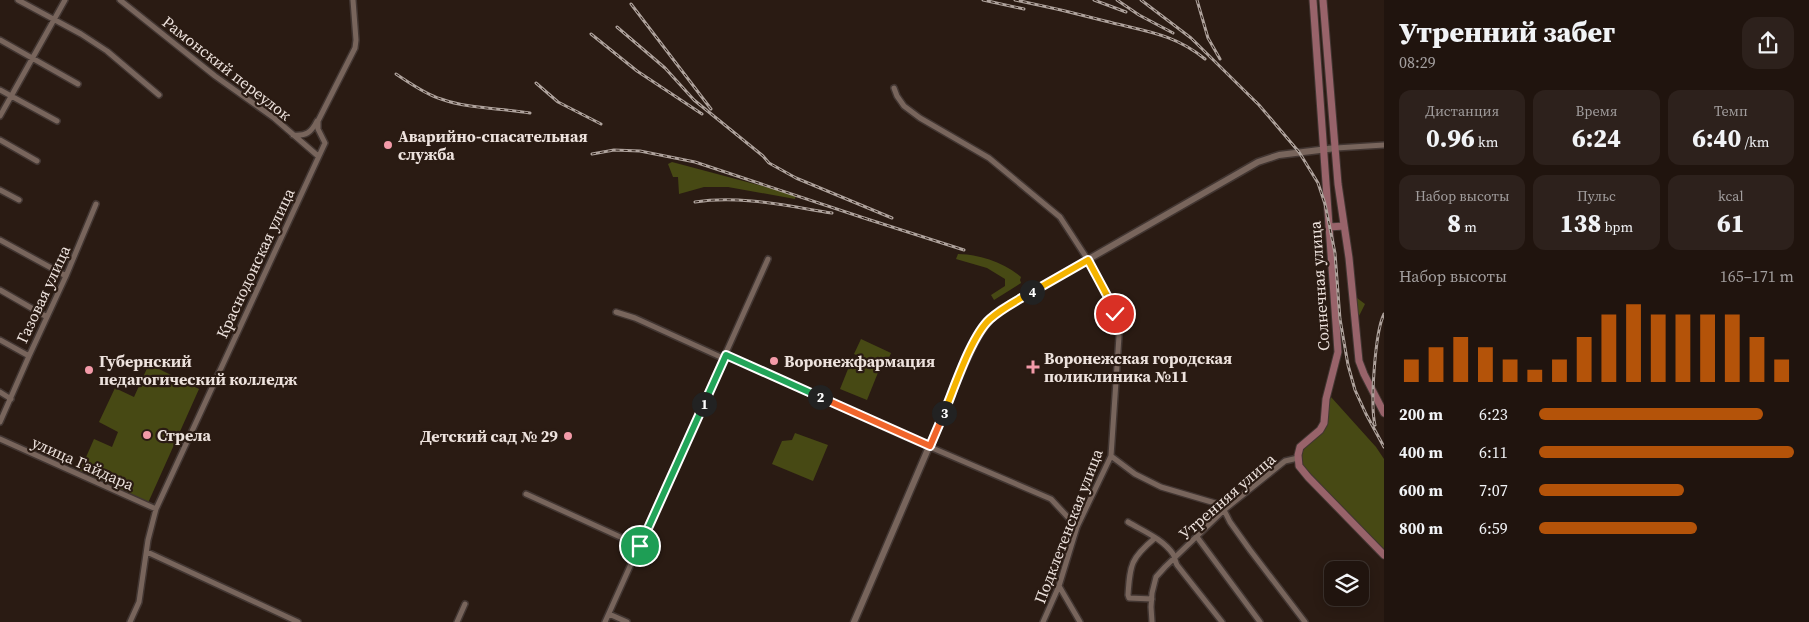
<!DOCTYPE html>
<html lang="ru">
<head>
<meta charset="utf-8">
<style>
  body { margin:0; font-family:"Source Serif 4",serif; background:#2d211c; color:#f1f3f6; height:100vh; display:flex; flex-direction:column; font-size:19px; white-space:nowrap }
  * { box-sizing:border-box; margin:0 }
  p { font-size:16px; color:#a29e9e }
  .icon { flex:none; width:28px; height:28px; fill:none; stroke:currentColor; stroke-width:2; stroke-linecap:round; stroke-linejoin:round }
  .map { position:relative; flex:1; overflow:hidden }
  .details { display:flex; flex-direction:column; background:#20140e; width:425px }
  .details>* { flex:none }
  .tools { position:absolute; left:1324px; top:561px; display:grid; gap:10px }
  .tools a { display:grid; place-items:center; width:45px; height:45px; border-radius:10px; background:#20140e; box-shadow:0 2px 12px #0003,0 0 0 1px #3d332e; font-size:25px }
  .pin { position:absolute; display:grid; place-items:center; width:42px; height:42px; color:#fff; margin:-21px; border:2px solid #fff; border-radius:50%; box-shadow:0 1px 5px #0007 }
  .km { position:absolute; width:25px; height:25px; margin:-12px; border-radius:50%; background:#222; color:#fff; font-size:14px; line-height:25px; text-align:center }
  .round { display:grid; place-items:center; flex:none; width:52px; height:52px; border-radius:15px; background:#2d211c }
  .summary { display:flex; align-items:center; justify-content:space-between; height:85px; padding:0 15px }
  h1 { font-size:28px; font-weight:800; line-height:38px }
  .metrics { display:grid; grid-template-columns:repeat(3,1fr); gap:8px; height:85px; padding:5px 15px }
  .metrics div { display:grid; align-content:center; border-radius:12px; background:#2d211c; text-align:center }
  .metrics b { font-size:25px; font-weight:800 }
  .metrics small { font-size:14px; font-weight:400 }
  .metrics p { font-size:14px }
  .chart { height:140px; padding:10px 15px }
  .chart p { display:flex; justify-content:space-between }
  .chart svg { width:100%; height:90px; margin-top:5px; stroke:#b45309; stroke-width:6 }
  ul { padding:0 15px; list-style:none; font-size:16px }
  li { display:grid; grid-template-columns:80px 60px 1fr; align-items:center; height:38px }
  li i { height:12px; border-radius:6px; background:#b45309 }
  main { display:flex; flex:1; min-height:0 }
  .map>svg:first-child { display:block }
  .green { fill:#474914 }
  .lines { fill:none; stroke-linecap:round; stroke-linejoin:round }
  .minor-casing { stroke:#423632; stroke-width:8 }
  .tertiary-casing { stroke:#423632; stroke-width:9 }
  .secondary-casing { stroke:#423632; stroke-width:9 }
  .minor { stroke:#78655c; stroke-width:5 }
  .tertiary { stroke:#78655c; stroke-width:6 }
  .secondary { stroke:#98636a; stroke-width:7 }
  .rail-casing { stroke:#aea29c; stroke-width:3 }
  .rail { stroke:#2a1b13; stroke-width:1; stroke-dasharray:4; stroke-linecap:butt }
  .split-1-casing { stroke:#fff; stroke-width:10 }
  .split-2-casing { stroke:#fff; stroke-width:10 }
  .split-3-casing { stroke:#fff; stroke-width:10 }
  .split-4-casing { stroke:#fff; stroke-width:10 }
  .split-5-casing { stroke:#fff; stroke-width:10 }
  .split-1 { stroke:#22a559; stroke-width:6 }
  .split-2 { stroke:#22a559; stroke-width:6 }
  .split-3 { stroke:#f0652b; stroke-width:6 }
  .split-4 { stroke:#f5b400; stroke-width:6 }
  .split-5 { stroke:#f5b400; stroke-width:6 }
  .poi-dot { fill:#f39aa8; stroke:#2a1b13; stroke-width:2 }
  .labels { text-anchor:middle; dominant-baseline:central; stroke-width:4.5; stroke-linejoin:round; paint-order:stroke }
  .street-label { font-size:16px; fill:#ede2dd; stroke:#2a1b13 }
  .poi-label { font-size:16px; font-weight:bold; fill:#ede2dd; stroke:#2a1b13; text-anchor:start }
</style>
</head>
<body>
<main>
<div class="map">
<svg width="1384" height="622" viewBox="0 0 1384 622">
  <rect width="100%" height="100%" fill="#2a1b13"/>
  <!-- green -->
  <path class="green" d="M672 162 796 195 795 199 728 187H704L679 194 678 177H673L668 164Z
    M958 254C979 254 1005 263 1021 277L1020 280 1021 283 994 300 991 295 1005 286V279L987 268 956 259Z
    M1357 298 1365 304 1358 318 1355 299Z
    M861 339 891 353 885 367 854 354Z
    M852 359 879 370 867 400 840 389Z
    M149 364 199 389 148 503 80 471 94 439 112 447 118 432 99 422 115 388 134 397Z
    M1331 397 1376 447 1384 459V551L1310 477C1297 458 1298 453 1315 437 1318 434 1321 431 1322 427 1326 417 1326 406 1331 397Z
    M795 433 828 445 813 481 772 464 782 441 792 440Z"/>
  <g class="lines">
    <defs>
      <path id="minor" d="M18 0 81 34 107 51 159 95
        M120 0 215 76 274 118 318 156
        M0 40 78 84
        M894 88 897 96 904 106 920 118 989 158 1060 217 1088 260 1110 301 1115 315 1119 336 1111 456 1077 527 1059 586 1043 622
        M0 90 57 121
        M0 116 65 0
        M293 135C306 136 311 133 317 121
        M0 140 37 161
        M1336 148 1384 145
        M0 190 19 200
        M0 240 66 276
        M0 290 47 317
        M616 312 635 318 725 359
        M0 340 29 356
        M726 355 902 435 1051 499 1077 527
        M0 392 11 399
        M0 422 29 356 66 276 96 204
        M0 439 156 509
        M1111 456 1135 474 1161 487 1215 503 1224 510 1230 522 1250 550 1305 622
        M526 494 640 546
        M1128 522C1143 531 1163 539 1173 554 1175 558 1175 561 1177 565L1222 622
        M1197 537 1260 622
        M147 552 298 622
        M1059 586 1080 622
        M1152 599 1129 598 1128 595C1130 564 1131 558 1155 538
        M609 614 627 622
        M130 622 139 602 148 540 156 509 325 143 318 129V121L355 48 356 40 353 0
        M457 622 465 604
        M605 622 768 259
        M1152 622 1151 607 1152 593 1156 577 1165 567 1224 510 1285 461 1298 458"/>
      <path id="tertiary" d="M854 622 964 365C974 344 981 326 1000 310L1258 162 1279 155 1336 148"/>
      <path id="secondary" d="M1313 0 1338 352 1326 399 1324 423 1320 430 1300 447 1298 455 1299 466 1308 477 1384 555
        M1323 0 1338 184 1349 258 1359 361 1364 374 1384 413
        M1329 227 1344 226"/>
    </defs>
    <!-- minor casing -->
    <use href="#minor" class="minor-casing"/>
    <!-- tertiary casing -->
    <use href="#tertiary" class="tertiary-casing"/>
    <!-- secondary casing -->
    <use href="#secondary" class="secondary-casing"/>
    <!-- minor -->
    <use href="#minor" class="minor"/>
    <!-- tertiary -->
    <use href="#tertiary" class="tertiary"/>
    <!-- secondary -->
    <use href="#secondary" class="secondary"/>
    <defs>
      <path id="rail" d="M983 0 1024 9
        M1015 0C1045 6 1075 13 1105 21 1143 31 1173 33 1205 59
        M1094 0 1126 12
        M1117 0 1139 15 1173 33
        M1141 0 1191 38 1259 105 1299 152 1318 183 1325 204 1335 253 1340 319 1348 365 1355 390 1366 414 1384 447
        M1197 0 1208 38 1220 59
        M631 4 711 109
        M617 27 665 68 694 100 763 156 769 163 796 178 892 218
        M591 34 637 71 702 114
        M396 74C410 83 425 94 441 99 469 109 500 108 530 113
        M536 83 558 102 601 124
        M592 154 614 150 640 151 695 162 870 220
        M695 202C740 195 787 206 832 213
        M864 218 964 250
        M1375 425C1370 405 1375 332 1384 314"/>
    </defs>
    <!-- rail casing -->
    <use href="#rail" class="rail-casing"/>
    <!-- rail -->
    <use href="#rail" class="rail"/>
  </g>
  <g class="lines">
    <defs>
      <path id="split-1" d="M640 546 704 404"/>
      <path id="split-2" d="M704 404 726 355 820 397"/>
      <path id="split-3" d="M820 397 930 446 944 413"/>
      <path id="split-4" d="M944 413C954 389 971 336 990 319 1002 308 1018 300 1032 292"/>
      <path id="split-5" d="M1032 292 1088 260 1110 301 1115 314"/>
    </defs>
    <!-- split-1 casing -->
    <use href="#split-1" class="split-1-casing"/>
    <!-- split-2 casing -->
    <use href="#split-2" class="split-2-casing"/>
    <!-- split-3 casing -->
    <use href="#split-3" class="split-3-casing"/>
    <!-- split-4 casing -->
    <use href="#split-4" class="split-4-casing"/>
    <!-- split-5 casing -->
    <use href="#split-5" class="split-5-casing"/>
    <!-- split-1 -->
    <use href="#split-1" class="split-1"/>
    <!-- split-2 -->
    <use href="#split-2" class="split-2"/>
    <!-- split-3 -->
    <use href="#split-3" class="split-3"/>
    <!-- split-4 -->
    <use href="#split-4" class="split-4"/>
    <!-- split-5 -->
    <use href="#split-5" class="split-5"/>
  </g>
  <!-- markers -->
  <g class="poi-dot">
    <circle cx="388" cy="145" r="5"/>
    <circle cx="774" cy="361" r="5"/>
    <path d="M1030.5 359.5h5v5h5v5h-5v5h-5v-5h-5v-5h5z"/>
    <circle cx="89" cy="370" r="5"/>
    <circle cx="147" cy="435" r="5"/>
    <circle cx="568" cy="436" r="5"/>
  </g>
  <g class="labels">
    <!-- street labels -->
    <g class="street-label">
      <text transform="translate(227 68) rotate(38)">Рамонский переулок</text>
      <text transform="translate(255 263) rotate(-65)">Краснодонская улица</text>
      <text transform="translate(1319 286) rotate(-94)">Солнечная улица</text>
      <text transform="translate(43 294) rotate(-65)">Газовая улица</text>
      <text transform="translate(83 463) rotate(24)">улица Гайдара</text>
      <text transform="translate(1227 496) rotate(-41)">Утренняя улица</text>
      <text transform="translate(1068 526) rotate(-69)">Подклетенская улица</text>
    </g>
    <!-- poi labels -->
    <g class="poi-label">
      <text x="398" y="136">Аварийно-спасательная<tspan x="398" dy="18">служба</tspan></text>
      <text x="1044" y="358">Воронежская городская<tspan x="1044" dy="18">поликлиника №11</tspan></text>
      <text x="99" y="361">Губернский<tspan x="99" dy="18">педагогический колледж</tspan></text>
      <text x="784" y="361">Воронежфармация</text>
      <text x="157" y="435">Стрела</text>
      <text x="558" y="436" text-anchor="end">Детский сад № 29</text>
    </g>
  </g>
</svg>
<div class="tools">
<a><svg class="icon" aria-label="layers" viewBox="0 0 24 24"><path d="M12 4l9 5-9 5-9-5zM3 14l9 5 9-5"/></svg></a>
</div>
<div class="pin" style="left:640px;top:546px;background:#1e9e55"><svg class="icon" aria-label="arrive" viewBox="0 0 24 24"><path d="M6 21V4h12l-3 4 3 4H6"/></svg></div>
<div class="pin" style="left:1115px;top:314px;background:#d93025"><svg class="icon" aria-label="check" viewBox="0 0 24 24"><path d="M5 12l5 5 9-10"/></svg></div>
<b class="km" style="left:704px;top:404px">1</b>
<b class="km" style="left:820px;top:397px">2</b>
<b class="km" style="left:944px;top:413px">3</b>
<b class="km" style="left:1032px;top:292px">4</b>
</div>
<section class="details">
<div class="summary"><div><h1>Утренний забег</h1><p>08:29</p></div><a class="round"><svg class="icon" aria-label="share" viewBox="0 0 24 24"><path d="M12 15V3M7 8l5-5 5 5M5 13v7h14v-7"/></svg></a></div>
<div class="metrics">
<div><p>Дистанция</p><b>0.96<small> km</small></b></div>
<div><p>Время</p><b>6:24</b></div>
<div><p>Темп</p><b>6:40<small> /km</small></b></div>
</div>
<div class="metrics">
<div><p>Набор высоты</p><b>8<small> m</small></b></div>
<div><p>Пульс</p><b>138<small> bpm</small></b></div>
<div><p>kcal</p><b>61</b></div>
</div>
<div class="chart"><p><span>Набор высоты</span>165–171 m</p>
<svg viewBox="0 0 160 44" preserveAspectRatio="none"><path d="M5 44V33M15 44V27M25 44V22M35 44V27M45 44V33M55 44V38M65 44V33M75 44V22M85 44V11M95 44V6M105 44V11M115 44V11M125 44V11M135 44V11M145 44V22M155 44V33"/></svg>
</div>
<ul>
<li><b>200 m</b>6:23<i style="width:88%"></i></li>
<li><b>400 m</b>6:11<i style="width:100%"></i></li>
<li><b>600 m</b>7:07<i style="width:57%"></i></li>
<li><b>800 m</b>6:59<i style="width:62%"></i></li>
</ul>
</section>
</main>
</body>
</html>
